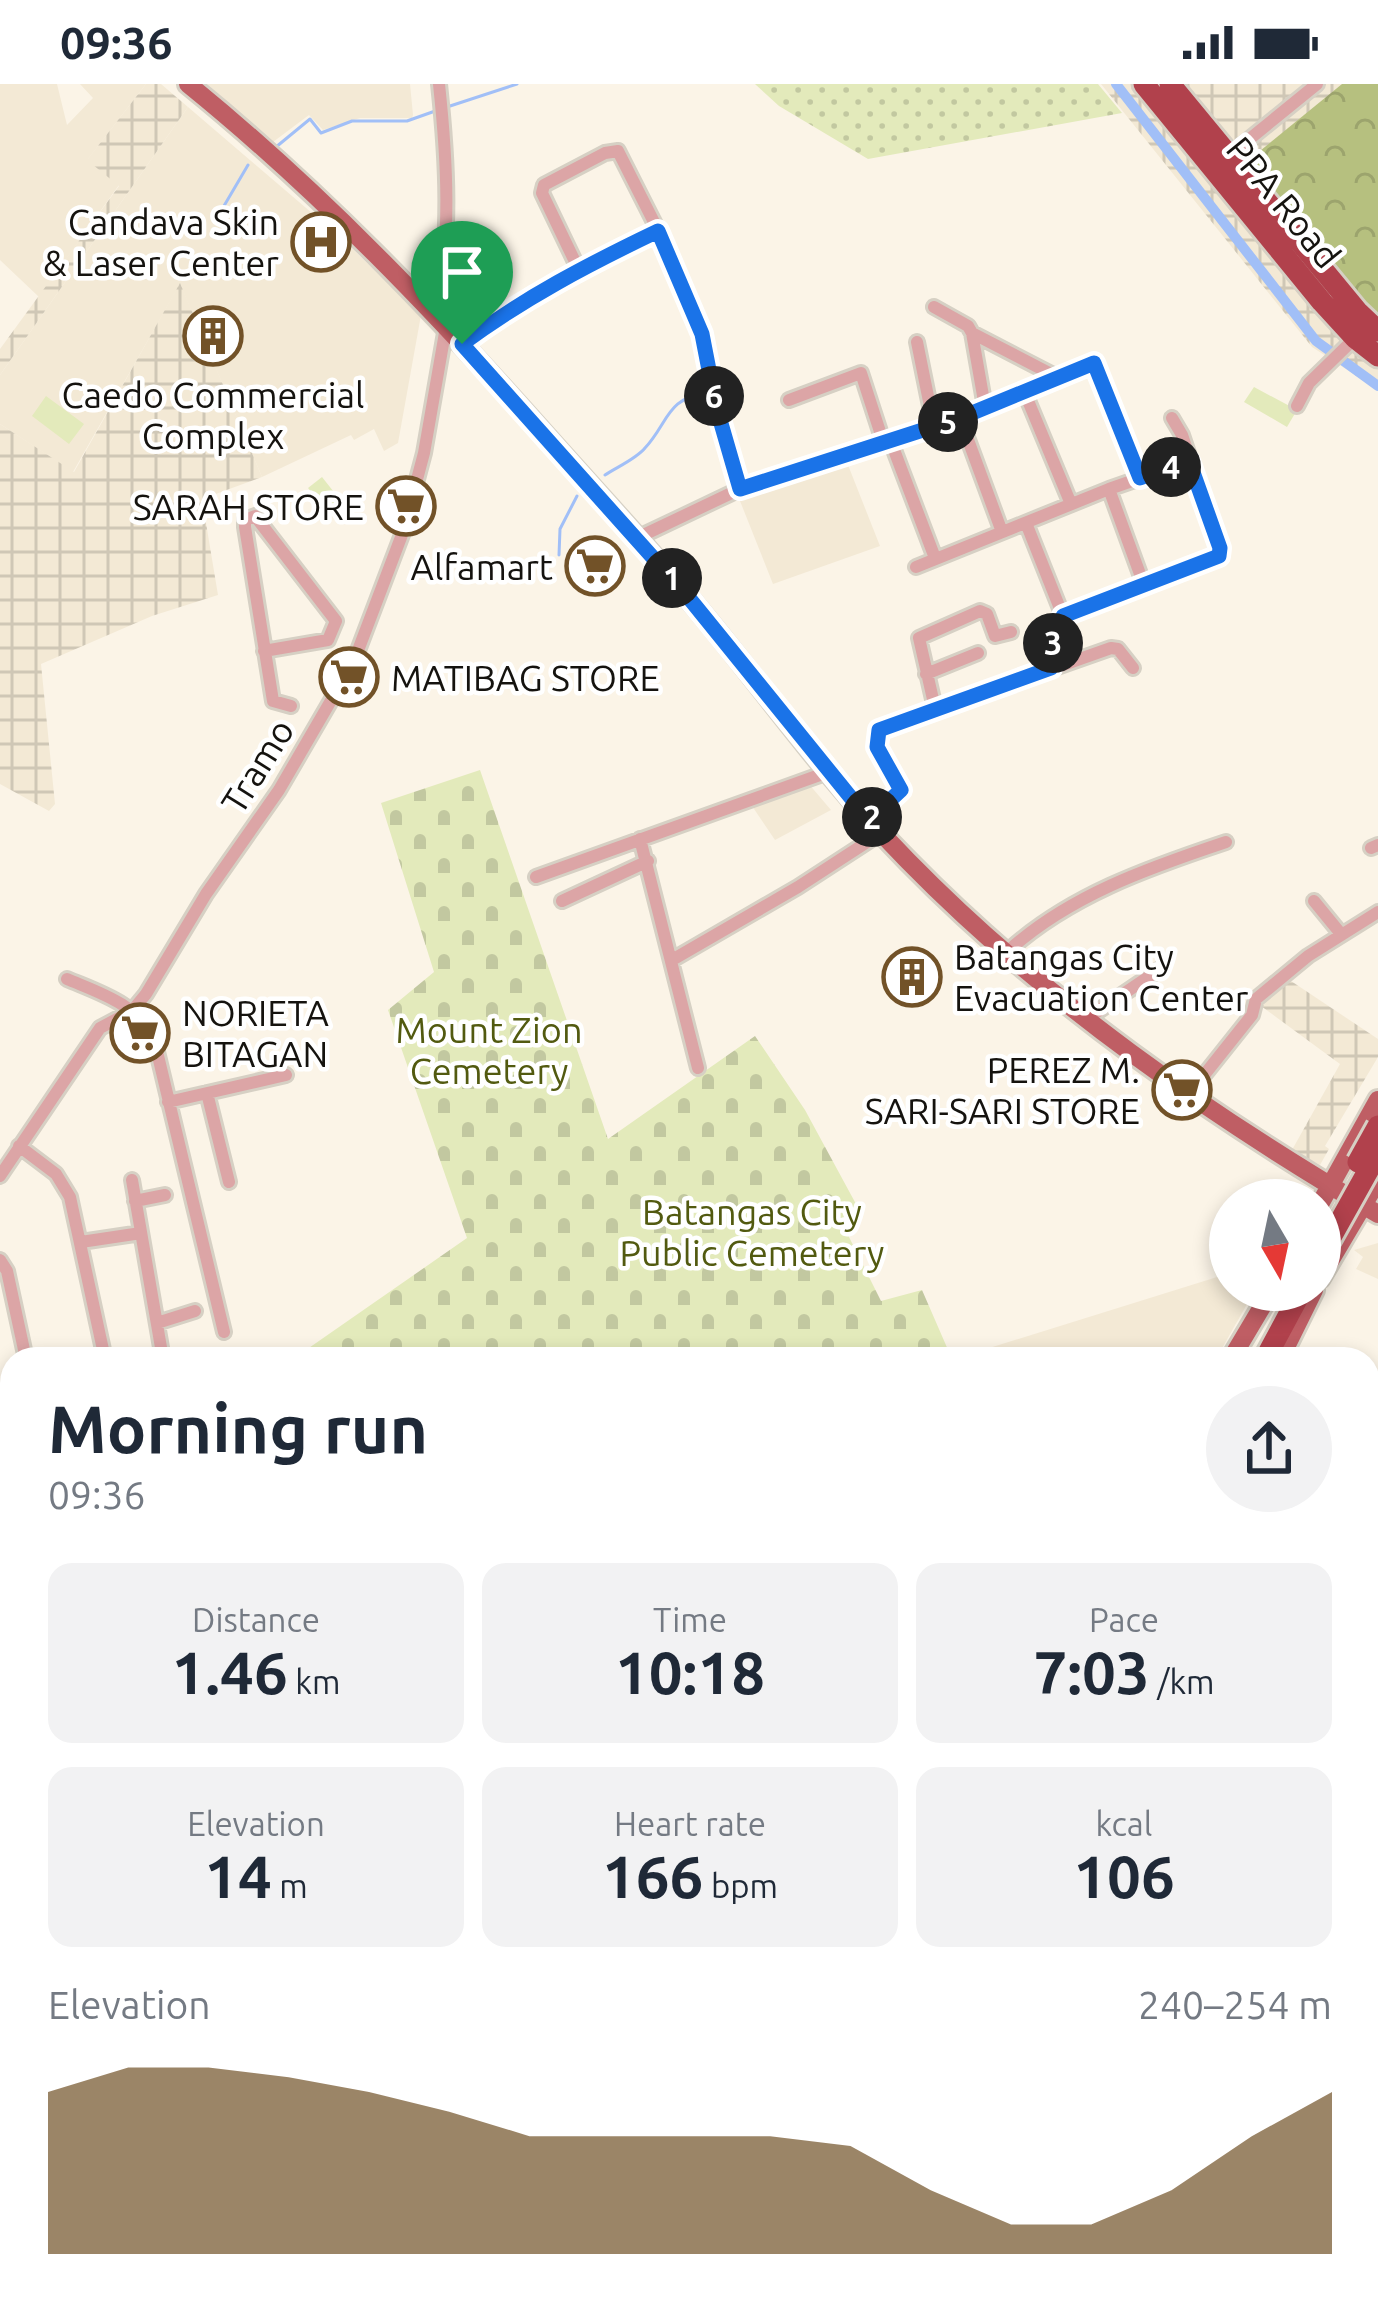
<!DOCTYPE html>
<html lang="en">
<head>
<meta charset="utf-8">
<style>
  body { margin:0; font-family:Ubuntu,sans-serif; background:#f2f2f3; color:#1f2937; height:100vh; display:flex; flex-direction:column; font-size:45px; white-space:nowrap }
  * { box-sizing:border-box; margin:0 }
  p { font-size:39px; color:#747a83 }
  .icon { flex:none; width:66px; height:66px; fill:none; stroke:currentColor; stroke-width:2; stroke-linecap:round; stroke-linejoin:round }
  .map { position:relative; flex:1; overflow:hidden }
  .drawer { position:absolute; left:0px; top:1263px; width:1380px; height:975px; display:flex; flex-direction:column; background:#fff; border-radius:36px 36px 0 0; box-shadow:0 6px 18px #0003 }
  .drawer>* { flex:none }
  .needle { width:78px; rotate:171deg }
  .buttons { position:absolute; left:1209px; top:1095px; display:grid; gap:24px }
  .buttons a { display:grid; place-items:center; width:132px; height:132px; border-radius:50%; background:#fff; box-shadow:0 6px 18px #0003; font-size:60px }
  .pin { position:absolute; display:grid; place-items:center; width:102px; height:102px; color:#fff; margin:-123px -51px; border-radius:50% 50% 50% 0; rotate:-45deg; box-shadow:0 0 12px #0007 }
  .pin .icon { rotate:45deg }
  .km { position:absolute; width:60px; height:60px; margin:-30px; border-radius:50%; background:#222; color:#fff; font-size:33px; line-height:60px; text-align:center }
  .round { display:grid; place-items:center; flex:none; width:126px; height:126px; border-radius:63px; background:#f2f2f3 }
  .summary { display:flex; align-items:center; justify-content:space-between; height:204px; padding:0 48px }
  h1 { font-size:66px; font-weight:700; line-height:90px }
  .metrics { display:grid; grid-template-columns:repeat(3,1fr); gap:18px; height:204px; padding:12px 48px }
  .metrics div { display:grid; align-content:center; border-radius:24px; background:#f2f2f3; text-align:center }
  .metrics b { font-size:60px; font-weight:700 }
  .metrics small { font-size:33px; font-weight:400 }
  .metrics p { font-size:33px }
  .chart { height:336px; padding:24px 48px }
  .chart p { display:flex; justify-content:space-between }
  .chart svg { width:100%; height:216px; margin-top:12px; fill:#725228; opacity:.7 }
  .status { display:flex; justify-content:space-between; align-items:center; height:84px; padding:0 60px; background:#fff; direction:ltr }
  .status svg { height:33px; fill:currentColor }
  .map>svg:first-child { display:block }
  .built { fill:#f3e9d5 }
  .industrial { fill:url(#industrial-grid) }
  .grass { fill:url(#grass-dots) }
  .forest { fill:url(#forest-crowns) }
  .cemetery { fill:url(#cemetery-stones) }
  .pitch { fill:#e3eabb }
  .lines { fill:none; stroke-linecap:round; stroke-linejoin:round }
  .stream { stroke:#a1bff7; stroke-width:3 }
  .canal { stroke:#a1bff7; stroke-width:10 }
  .street-casing { stroke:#d6d0c4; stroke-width:18 }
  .primary-casing { stroke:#d6d0c4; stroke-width:24 }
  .highway-casing { stroke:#d6d0c4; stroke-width:27 }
  .street { stroke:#dca5a6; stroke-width:12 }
  .primary { stroke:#bf5e64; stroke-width:18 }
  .highway { stroke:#b1414c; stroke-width:21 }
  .highway-bridge-casing { stroke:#d6d0c4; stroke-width:27; stroke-linecap:butt }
  .highway-bridge { stroke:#b1414c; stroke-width:21 }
  .route-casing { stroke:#fff; stroke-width:24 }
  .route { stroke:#1a73e8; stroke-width:15 }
  .labels { text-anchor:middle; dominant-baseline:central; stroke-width:9; stroke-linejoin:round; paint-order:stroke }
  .street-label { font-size:36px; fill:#15130f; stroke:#fff }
  .poi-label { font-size:36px; fill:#15130f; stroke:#fff; text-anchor:end }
  .park-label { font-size:36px; fill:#525a10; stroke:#fff }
</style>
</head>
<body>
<div class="status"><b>09:36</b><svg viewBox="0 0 49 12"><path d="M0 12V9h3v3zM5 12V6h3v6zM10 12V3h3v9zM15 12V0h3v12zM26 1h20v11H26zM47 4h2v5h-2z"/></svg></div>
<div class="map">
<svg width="1378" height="2237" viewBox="0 0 1378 2237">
  <defs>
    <pattern id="industrial-grid" width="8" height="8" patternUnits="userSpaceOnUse" patternTransform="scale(3)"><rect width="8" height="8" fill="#f3e9d5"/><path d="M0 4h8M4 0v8" fill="none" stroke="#cfc7b6"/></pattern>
    <pattern id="grass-dots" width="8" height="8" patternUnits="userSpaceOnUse" patternTransform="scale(3)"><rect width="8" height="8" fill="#e3eabb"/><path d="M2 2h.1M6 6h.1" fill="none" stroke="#c2c8a0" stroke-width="1.8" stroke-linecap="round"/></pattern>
    <pattern id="forest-crowns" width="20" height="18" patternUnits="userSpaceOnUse" patternTransform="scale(3)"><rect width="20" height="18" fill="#b6c07f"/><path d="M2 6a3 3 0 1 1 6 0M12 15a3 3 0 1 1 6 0" fill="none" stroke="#9ca46d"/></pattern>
    <pattern id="cemetery-stones" width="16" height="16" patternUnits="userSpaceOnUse" patternTransform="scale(3)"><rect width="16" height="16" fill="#e3eabb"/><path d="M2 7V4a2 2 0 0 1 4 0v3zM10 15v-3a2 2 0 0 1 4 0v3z" fill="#c2c8a0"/></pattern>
  </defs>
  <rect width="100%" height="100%" fill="#fbf4e7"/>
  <!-- built -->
  <path class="built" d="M0 0H57L67 41 93 14 80 0H146L88 75 119 101 39 213 0 176Z
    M207 0H410L413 31 412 34H360L323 46 309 31 273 58Z
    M188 23 340 153 421 231 398 359 384 367 374 345 354 356 351 351 262 393 180 200 73 388 0 340V291Z
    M848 381 880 462 773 500 740 417Z
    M808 699 831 726 775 756 750 719Z
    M1378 1159V1195L1356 1185 1363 1173 1354 1166Z
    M1230 1189V1206H1255L1216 1275H954Z"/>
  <!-- industrial -->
  <path class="industrial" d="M146 0H161L188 23 0 291V265L119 102 87 76Z
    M1101 0H1378V306L1312 263Z
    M180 199 262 393 202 415 218 511 152 532 41 580 55 720 49 727 0 700V340L74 388Z
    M1288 895 1378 955V973L1325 1062 1329 1065 1320 1081 1292 1066 1340 980 1261 922 1260 916Z
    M0 1452 3 1483 12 1481V1691L0 1694Z
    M1053 2226H1190L1187 2237H1054Z"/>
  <!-- grass -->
  <path class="grass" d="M755 0H1098L1122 29 868 75 779 22Z"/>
  <!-- forest -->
  <path class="forest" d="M1342 0H1378V236L1252 86 1255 71Z"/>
  <!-- cemetery -->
  <path class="cemetery" d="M480 686 608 1055 755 952 805 1026 856 1120 842 1139 881 1217 922 1206 952 1275H293L467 1154 388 926 434 888 381 719Z"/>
  <!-- pitch -->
  <path class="pitch" d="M1254 303 1297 326 1287 343 1244 318Z
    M46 312 84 340 69 360 32 332Z
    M322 393 341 417 327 428 308 404Z"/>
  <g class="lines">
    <!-- stream -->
    <path class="stream" d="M447 23 517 0
      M276 63 310 35 321 49 352 37H407L438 26
      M221 127 248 81
      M605 391C617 383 636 375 645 364 669 338 666 314 707 309
      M559 471 560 445 577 412
      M642 2237 645 2226"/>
    <!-- canal -->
    <path class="canal" d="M1116 0 1316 257 1378 302"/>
    <defs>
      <path id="street" d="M1225 75 1317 0
        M578 184 542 109 544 101 605 69 618 67 661 152 702 250 716 322 740 405
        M934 223 968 242 972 249 1057 293
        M435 230C452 156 447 75 439 0
        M972 249 985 323
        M917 258 934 342
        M462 260 578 184 658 147
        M1024 307 1071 420
        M789 316 861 289 884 360
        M1297 322 1309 299 1355 254
        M960 334 1002 448
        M891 358 935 474
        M1109 405 1144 501
        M1026 439 1063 532 1053 557 1051 584
        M637 454 740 405 960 334 1095 279 1140 394
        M916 483 1109 405 1189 377
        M1063 532 1219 472 1220 464 1182 351 1172 334
        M264 567 328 556 336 537 255 432 245 436V443L273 617 291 622
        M926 590 978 569
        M935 624 919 554 980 527 987 530 995 552 1011 548
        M869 736 900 706 876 660 879 646 1111 564 1118 565 1133 584
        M640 755 698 984
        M1371 764 1378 761
        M536 793 828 688
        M562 817 648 777
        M1314 817 1341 850
        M1007 868C1068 812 1148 784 1226 758
        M672 876 798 803 881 749
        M67 895C100 909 137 920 154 955L224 1248
        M1088 934 1163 883
        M207 1009 229 1098
        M1189 1010 1252 931 1256 915 1308 872 1378 828
        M168 1018 286 991
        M19 1062 56 1090 70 1113 105 1275
        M0 1092 100 944 132 927 146 910 206 810 279 706 354 577 403 448 424 369 446 243
        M132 1096 163 1275
        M135 1117 165 1111
        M81 1158 141 1149
        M0 1176 7 1187 26 1275
        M157 1239 195 1227
        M1368 1602 1378 1598
        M1368 1792 1378 1791
        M0 1808 4 1807
        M0 1865 12 1862
        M0 1940V1961
        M0 2019 12 2017
        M0 2054 12 2053
        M0 2094 12 2093
        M0 2137 12 2135
        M0 2179 3 2206
        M95 2226 106 2234 152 2226
        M354 2226 356 2237
        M399 2226 401 2237
        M442 2226 443 2237
        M484 2226 485 2237
        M528 2226 530 2237
        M584 2237 588 2226
        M851 2237 913 2226"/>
      <path id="primary" d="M188 0C320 107 436 229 549 356 597 410 647 463 693 519 765 605 829 697 908 777 1045 917 1209 1031 1378 1130
        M1320 1120 1378 1016
        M1320 1194 1378 1096
        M1231 1275 1272 1206
        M1280 1275 1314 1206"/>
      <path id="highway" d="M1144 0 1322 218 1355 254 1378 272
        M1170 0 1357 227 1378 247
        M1265 1275 1302 1206
        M1037 2226 1038 2237"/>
    </defs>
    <!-- street casing -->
    <use href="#street" class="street-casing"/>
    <!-- primary casing -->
    <use href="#primary" class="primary-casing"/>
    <!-- highway casing -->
    <use href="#highway" class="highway-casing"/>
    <!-- street -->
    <use href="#street" class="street"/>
    <!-- primary -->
    <use href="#primary" class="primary"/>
    <!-- highway -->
    <use href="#highway" class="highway"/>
    <defs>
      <path id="highway-bridge" d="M1358 1078 1378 1042
        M1320 1173 1378 1069"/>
    </defs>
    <!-- highway-bridge casing -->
    <use href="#highway-bridge" class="highway-bridge-casing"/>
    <!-- highway-bridge -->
    <use href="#highway-bridge" class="highway-bridge"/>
  </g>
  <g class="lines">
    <defs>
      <path id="route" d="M658 147 702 250 716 322 740 405 960 334 1094 279 1140 394 1189 377 1220 464 1219 472 1063 532 1053 557 1051 584 879 646 877 663 901 706 869 736 689 514 462 260C524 214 589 180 658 147Z"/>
    </defs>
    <!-- route casing -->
    <use href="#route" class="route-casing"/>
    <!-- route -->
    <use href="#route" class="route"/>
  </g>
  <!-- icons -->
  <defs>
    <symbol id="hospital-ring" viewBox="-11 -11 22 22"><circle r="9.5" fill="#fff" stroke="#725228" stroke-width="1.5"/><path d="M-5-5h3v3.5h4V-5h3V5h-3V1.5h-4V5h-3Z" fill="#725228"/></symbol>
    <symbol id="building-ring" viewBox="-11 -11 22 22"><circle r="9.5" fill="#fff" stroke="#725228" stroke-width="1.5"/><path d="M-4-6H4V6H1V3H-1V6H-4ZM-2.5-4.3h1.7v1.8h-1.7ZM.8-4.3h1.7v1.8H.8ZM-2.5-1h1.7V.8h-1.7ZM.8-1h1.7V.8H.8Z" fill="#725228"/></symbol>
    <symbol id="supermarket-ring" viewBox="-11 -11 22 22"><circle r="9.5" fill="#fff" stroke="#725228" stroke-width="1.5"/><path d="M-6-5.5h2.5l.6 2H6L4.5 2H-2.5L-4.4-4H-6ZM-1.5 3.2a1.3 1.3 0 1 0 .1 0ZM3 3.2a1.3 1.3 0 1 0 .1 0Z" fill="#725228"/></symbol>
  </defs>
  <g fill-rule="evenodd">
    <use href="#hospital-ring" x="288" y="125" width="66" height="66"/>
    <use href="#building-ring" x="180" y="219" width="66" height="66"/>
    <use href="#supermarket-ring" x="373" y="389" width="66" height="66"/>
    <use href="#supermarket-ring" x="562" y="449" width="66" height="66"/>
    <use href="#supermarket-ring" x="316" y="560" width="66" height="66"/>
    <use href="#building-ring" x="879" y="860" width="66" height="66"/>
    <use href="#supermarket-ring" x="107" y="916" width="66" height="66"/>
    <use href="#supermarket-ring" x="1149" y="973" width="66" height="66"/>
  </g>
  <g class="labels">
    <!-- street labels -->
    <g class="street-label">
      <text transform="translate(1284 118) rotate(51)">PPA Road</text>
      <text transform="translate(257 682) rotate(-58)">Tramo</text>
    </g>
    <!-- poi labels -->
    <g class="poi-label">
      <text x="279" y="137">Candava Skin<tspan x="279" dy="41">&amp; Laser Center</tspan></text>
      <text x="213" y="310" text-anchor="middle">Caedo Commercial<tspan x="213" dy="41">Complex</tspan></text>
      <text x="364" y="422">SARAH STORE</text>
      <text x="553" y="482">Alfamart</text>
      <text x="391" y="593" text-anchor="start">MATIBAG STORE</text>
      <text x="954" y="872" text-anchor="start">Batangas City<tspan x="954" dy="41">Evacuation Center</tspan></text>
      <text x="182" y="928" text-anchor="start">NORIETA<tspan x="182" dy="41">BITAGAN</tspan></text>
      <text x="1140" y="985">PEREZ M.<tspan x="1140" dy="41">SARI-SARI STORE</tspan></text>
    </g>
    <!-- park labels -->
    <g class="park-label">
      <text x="489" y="945">Mount Zion<tspan x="489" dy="41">Cemetery</tspan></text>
      <text x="752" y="1127">Batangas City<tspan x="752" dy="41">Public Cemetery</tspan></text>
    </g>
  </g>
</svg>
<div class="buttons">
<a><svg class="needle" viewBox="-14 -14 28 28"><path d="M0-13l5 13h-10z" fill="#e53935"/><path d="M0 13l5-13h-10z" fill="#747a83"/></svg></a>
</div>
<div class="pin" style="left:462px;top:260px;background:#1e9e55"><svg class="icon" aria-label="arrive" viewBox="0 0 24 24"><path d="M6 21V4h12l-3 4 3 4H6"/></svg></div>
<b class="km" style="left:672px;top:494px">1</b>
<b class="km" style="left:872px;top:733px">2</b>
<b class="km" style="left:1053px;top:559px">3</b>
<b class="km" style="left:1171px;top:383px">4</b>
<b class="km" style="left:948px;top:338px">5</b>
<b class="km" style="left:714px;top:312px">6</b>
<section class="drawer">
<div class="summary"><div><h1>Morning run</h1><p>09:36</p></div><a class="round"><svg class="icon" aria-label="share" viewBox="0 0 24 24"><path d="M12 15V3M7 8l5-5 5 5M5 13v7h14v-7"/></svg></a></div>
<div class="metrics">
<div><p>Distance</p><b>1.46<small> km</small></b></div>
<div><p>Time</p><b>10:18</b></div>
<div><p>Pace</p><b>7:03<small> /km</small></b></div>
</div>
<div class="metrics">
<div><p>Elevation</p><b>14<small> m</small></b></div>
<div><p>Heart rate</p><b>166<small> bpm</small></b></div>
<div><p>kcal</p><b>106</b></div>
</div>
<div class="chart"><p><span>Elevation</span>240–254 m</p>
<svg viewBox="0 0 160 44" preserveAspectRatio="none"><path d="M0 44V11L10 6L20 6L30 8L40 11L50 15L60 20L70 20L80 20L90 20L100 22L110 31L120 38L130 38L140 31L150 20L160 11V44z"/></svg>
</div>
</section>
</div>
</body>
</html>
